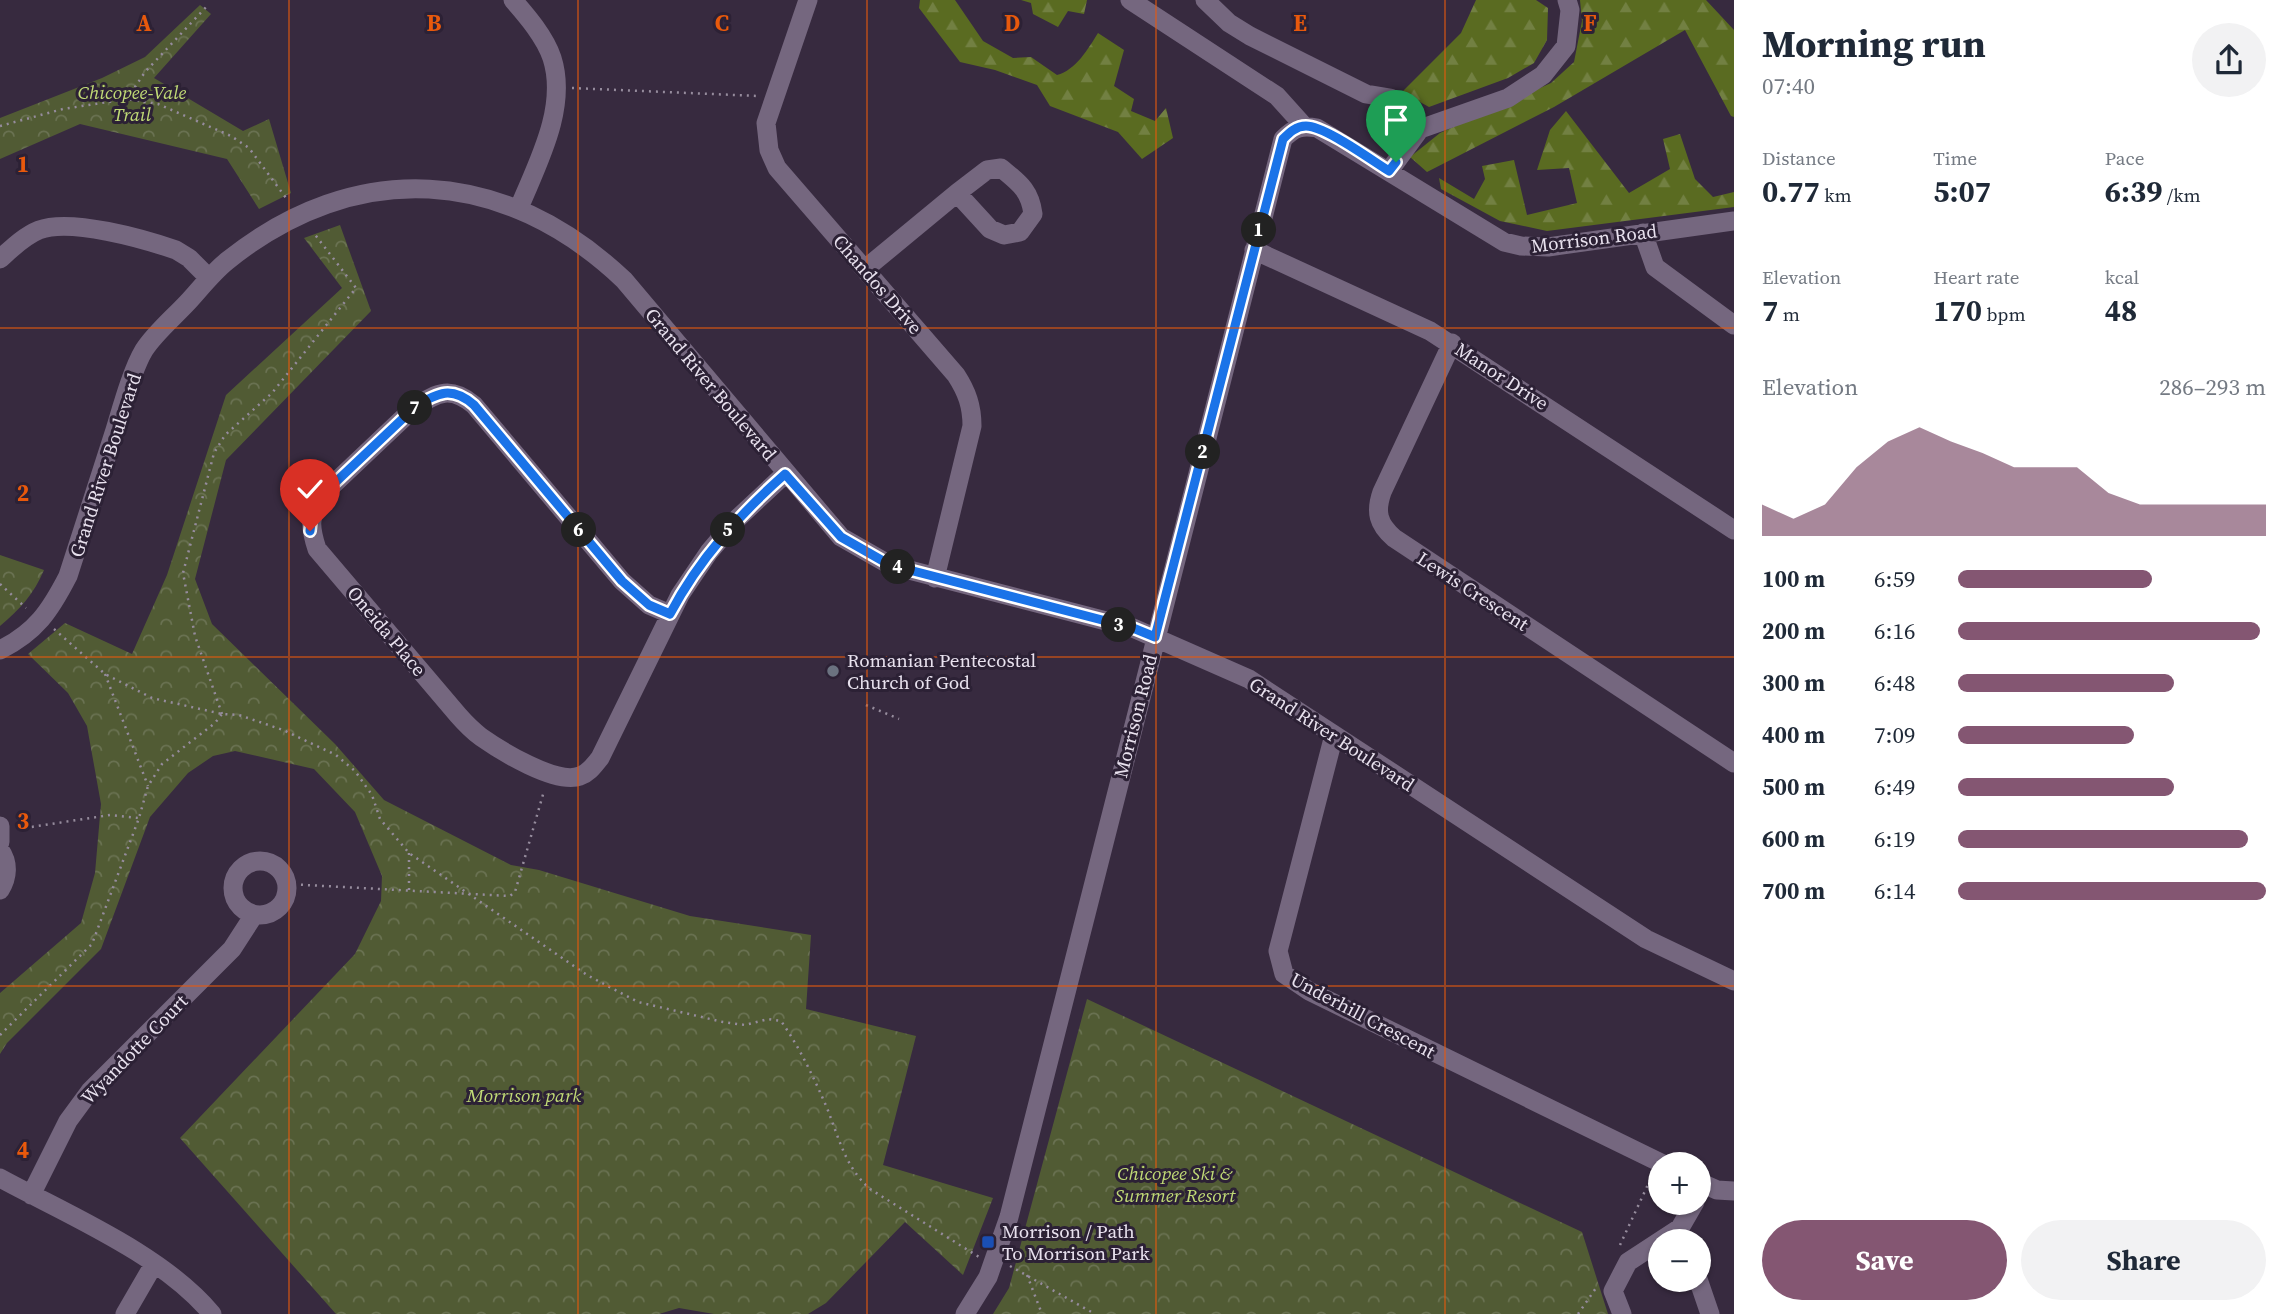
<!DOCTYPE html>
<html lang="en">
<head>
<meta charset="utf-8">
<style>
  body { margin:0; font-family:"Source Serif 4",serif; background:#f2f2f3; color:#1f2937; height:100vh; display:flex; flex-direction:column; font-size:26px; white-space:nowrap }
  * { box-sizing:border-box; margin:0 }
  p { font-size:23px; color:#747a83 }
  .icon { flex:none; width:38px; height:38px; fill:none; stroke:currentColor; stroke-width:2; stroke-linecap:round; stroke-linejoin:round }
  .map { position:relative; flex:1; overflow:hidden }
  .drawer { display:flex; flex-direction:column; background:#fff; width:560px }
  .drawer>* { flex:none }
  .tools { position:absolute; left:1648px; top:1152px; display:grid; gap:14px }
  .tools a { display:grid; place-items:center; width:63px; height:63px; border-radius:50%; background:#fff; box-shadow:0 2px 5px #0004; font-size:35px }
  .pin { position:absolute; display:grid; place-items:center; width:60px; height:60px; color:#fff; margin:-72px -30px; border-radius:50% 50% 50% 0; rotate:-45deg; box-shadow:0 0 7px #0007 }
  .pin .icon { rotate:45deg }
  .km { position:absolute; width:35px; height:35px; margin:-18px; border-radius:50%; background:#222; color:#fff; font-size:19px; line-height:35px; text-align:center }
  .round { display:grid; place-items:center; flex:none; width:74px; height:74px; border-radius:37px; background:#f2f2f3 }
  .overview { display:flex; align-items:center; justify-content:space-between; height:119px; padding:0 28px }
  h1 { font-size:38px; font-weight:700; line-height:52px }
  .figures { display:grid; grid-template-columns:repeat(3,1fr); gap:10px; height:119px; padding:7px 28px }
  .figures div { display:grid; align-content:center }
  .figures b { font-size:30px; font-weight:700 }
  .figures small { font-size:19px; font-weight:400 }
  .figures p { font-size:19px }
  .chart { height:196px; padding:14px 28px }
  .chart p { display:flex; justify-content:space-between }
  .chart svg { width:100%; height:126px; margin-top:7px; fill:#845672; opacity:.7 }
  .action { display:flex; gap:14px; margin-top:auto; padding:14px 28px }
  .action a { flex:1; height:80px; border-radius:42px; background:#845672; color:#fff; font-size:28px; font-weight:700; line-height:80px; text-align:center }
  .action a+a { background:#f2f2f3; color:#1f2937 }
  ul { padding:0 28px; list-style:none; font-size:23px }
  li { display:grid; grid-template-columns:112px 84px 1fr; align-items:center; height:52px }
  li i { height:18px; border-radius:9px; background:#845672 }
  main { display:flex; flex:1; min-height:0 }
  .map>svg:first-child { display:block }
  .forest { fill:url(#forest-firs) }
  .park { fill:url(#park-crowns) }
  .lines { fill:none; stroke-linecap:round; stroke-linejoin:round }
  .path { stroke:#968c9d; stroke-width:2.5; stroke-dasharray:2 5; stroke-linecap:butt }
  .minor { stroke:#75677f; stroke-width:19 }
  .route-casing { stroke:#fff; stroke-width:14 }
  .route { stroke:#1a73e8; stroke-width:9 }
  .grid { fill:none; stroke:#e8590c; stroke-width:2; stroke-opacity:0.55 }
  .worship-dot { fill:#6b7280; stroke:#2c2135; stroke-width:2.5 }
  .transit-dot { fill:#1a4fb4; stroke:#2c2135; stroke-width:2.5 }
  .labels { text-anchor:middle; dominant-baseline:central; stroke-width:6; stroke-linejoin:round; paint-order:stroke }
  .park-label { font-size:19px; font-style:italic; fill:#c1db76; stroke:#2c2135 }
  .street-label { font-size:19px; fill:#e8e1ee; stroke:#2c2135 }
  .poi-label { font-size:19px; fill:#e8e1ee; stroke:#2c2135; text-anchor:start }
  .grid-label { font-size:23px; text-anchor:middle; font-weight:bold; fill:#e8590c; stroke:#2c2135; stroke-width:6; stroke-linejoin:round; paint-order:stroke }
</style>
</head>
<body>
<main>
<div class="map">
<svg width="1734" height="1314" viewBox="0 0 1734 1314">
  <defs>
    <pattern id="forest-firs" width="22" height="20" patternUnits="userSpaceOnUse" patternTransform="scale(1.75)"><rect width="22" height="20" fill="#5a6b21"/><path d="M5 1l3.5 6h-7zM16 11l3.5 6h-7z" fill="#728042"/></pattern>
    <pattern id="park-crowns" width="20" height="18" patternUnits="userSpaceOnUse" patternTransform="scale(1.75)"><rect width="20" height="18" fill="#515b34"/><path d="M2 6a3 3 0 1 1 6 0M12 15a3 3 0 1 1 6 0" fill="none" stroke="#6a7252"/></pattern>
  </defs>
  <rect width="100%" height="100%" fill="#372a3f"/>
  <!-- forest -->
  <path class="forest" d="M920 0H955L983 41 1013 58 1031 57 1057 75C1076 70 1088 49 1098 33L1124 50 1114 86 1134 99 1131 111 1155 121 1166 108 1173 138 1142 159 1118 132 1050 106 1037 85 995 70 960 62 919 8Z
    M1021 0H1087L1084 14 1068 11 1058 27 1033 14 1031 3Z
    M1476 0H1536L1548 8 1547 40 1534 63 1508 78 1429 107 1402 92 1461 33Z
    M1580 0H1706L1734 30V117L1731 116 1685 30 1554 107 1427 172 1410 157 1440 133 1551 83 1574 62 1582 21Z
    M1566 111 1629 193 1670 169 1663 139 1680 134 1695 179 1713 197 1734 192V207L1547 231 1500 221 1441 189 1439 178 1474 199 1485 179 1482 166 1514 160 1527 215 1577 203 1569 168 1537 170 1550 130Z"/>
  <!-- park -->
  <path class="park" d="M200 5 211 14 154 78 243 131 269 119 291 193 259 209 227 159 80 124 0 159V118L102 78 145 57Z
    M340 225 371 311 226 460 195 579 212 624 335 744 384 800 511 865 539 870 690 916 811 935 806 1009 916 1036 883 1165 993 1198 963 1275 905 1222 826 1303 808 1314H714L679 1308 659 1314H336L180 1138 355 954 381 901 382 876 355 812 314 769 235 751 213 756 188 773 150 817 101 949 7 1043 0 1054V993L81 923 95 873 101 804 87 726 68 693 28 654 65 623 132 654 167 575 226 395 342 288 304 238Z
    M0 555 44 570C34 594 20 609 0 626Z
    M1087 999 1582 1232 1608 1314H993L1009 1288Z"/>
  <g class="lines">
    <!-- path -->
    <path class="path" d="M572 88 758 96
      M127 99 145 72 209 4
      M0 126 63 109 127 99 158 104 231 136 249 148 286 198
      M0 584 26 608
      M54 629 105 674 152 698 222 714 239 715 283 730 336 755 355 771 372 795 380 819 409 853 587 975 638 1002 723 1022 745 1025 768 1019 781 1021C800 1048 814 1078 827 1108 839 1138 845 1167 870 1189L979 1257
      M105 674 148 786
      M866 705 899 719
      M222 714 195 636 183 573 214 453 225 435 272 393 356 288 313 232
      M18 829 110 815 139 818
      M287 884 510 896 515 892 544 791
      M409 890V853
      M0 1035 92 944 139 818 148 786 162 764 215 723 222 714
      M1620 1245 1651 1178
      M1010 1266 1095 1314
      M1027 1275 1042 1314
      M1578 1314 1596 1288"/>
    <!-- minor -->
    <path class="minor" d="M513 0C527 16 545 37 552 58 568 108 537 164 519 208
      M808 0 766 123 769 150 777 168 956 375C967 392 972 406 972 426L935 578
      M1130 0 1277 96 1304 126
      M1205 0 1229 23 1250 36 1366 94 1390 98 1401 103 1411 113 1420 129
      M1001 168C1019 183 1030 190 1033 214L1020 232 1004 235 990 229 957 193 987 170Z
      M1389 171 1420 129 1508 98 1543 75 1566 46 1570 10 1567 0
      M1643 233 1655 267 1734 325
      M1254 250 1430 331 1734 530
      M0 259C11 249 24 236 39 230 71 218 144 239 176 250L189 258 209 278
      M865 269 957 193
      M1452 343 1382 492C1375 512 1378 524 1394 538L1734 763
      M670 614 649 605 622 581 474 405C451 386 438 392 415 407L321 496C310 518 309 525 317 549L458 715C465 723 473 731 481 737 501 751 556 785 580 776 589 773 594 765 600 758L680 595 709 552 738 518 785 474
      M0 650C36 632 50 611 68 576 84 527 99 479 115 430 122 407 132 370 144 350 155 333 173 318 187 303 200 289 212 273 227 261 356 157 505 167 624 280L841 537 890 565 1133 628 1249 679 1646 939 1734 981
      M1334 735 1278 951 1284 974 1309 991 1663 1164
      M0 826V842
      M0 850C9 863 8 877 0 890
      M233 888a27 27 0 1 1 54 0a27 27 0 1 1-54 0Z
      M0 1178C68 1215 162 1254 212 1314
      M1699 1182 1717 1190 1734 1191
      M31 1195 68 1121 90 1091 232 949 254 915
      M1698 1279 1710 1314
      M125 1314 154 1264
      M965 1314 988 1277 1009 1217 1283 139C1294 128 1301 125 1317 128L1504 242 1521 246 1548 247 1734 221
      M1622 1314 1613 1291 1628 1262 1680 1228 1695 1202"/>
  </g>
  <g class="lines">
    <defs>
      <path id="route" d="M310 531 312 513 321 496 415 407C438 392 452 386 474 405L622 581 649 605 670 614C699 559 739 515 785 474L841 537 890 565 1133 628 1155 637 1283 139C1289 133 1296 126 1306 126 1325 126 1371 160 1389 171L1396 162"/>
    </defs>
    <!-- route casing -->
    <use href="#route" class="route-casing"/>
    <!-- route -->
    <use href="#route" class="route"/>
  </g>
  <!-- grid -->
  <path class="grid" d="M289 0V1314M578 0V1314M867 0V1314M1156 0V1314M1445 0V1314M0 328H1734M0 657H1734M0 986H1734"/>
  <!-- markers -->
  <circle class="worship-dot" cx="833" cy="671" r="7"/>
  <rect class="transit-dot" x="981" y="1235" width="14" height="14" rx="3.5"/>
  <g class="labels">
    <!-- park labels -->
    <g class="park-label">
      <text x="132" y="92">Chicopee-Vale<tspan x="132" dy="22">Trail</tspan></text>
      <text x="524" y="1095">Morrison park</text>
      <text x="1175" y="1173">Chicopee Ski &amp;<tspan x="1175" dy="22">Summer Resort</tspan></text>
    </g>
    <!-- street labels -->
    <g class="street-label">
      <text transform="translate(1594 238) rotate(-7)">Morrison Road</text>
      <text transform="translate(878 284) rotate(49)">Chandos Drive</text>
      <text transform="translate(1502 376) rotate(33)">Manor Drive</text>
      <text transform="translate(711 384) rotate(50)">Grand River Boulevard</text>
      <text transform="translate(105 465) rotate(-72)">Grand River Boulevard</text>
      <text transform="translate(1473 591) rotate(33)">Lewis Crescent</text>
      <text transform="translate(387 631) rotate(50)">Oneida Place</text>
      <text transform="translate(1135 716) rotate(-76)">Morrison Road</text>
      <text transform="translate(1332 734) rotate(33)">Grand River Boulevard</text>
      <text transform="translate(1363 1015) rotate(28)">Underhill Crescent</text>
      <text transform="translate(134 1049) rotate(-46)">Wyandotte Court</text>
    </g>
    <!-- poi labels -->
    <g class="poi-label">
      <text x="847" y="660">Romanian Pentecostal<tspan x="847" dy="22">Church of God</tspan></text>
      <text x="1002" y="1231">Morrison / Path<tspan x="1002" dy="22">To Morrison Park</tspan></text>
    </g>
  </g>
  <g class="grid-label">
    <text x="144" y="31">A</text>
    <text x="434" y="31">B</text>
    <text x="722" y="31">C</text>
    <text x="1012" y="31">D</text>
    <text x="1300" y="31">E</text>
    <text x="1590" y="31">F</text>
    <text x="23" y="172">1</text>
    <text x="23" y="501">2</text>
    <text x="23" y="829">3</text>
    <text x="23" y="1158">4</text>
  </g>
</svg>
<div class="tools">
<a>+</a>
<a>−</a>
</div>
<div class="pin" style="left:1396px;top:162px;background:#1e9e55"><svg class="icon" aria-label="arrive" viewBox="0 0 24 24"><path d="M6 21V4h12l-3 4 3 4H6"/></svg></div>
<div class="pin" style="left:310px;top:531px;background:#d93025"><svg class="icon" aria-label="check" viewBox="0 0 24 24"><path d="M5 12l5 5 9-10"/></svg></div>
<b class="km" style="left:1259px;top:230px">1</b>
<b class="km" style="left:1203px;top:452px">2</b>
<b class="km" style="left:1119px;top:625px">3</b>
<b class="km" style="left:898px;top:567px">4</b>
<b class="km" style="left:728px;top:530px">5</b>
<b class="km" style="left:579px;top:530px">6</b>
<b class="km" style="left:415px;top:408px">7</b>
</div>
<section class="drawer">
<div class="overview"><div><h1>Morning run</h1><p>07:40</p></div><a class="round"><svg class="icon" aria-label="share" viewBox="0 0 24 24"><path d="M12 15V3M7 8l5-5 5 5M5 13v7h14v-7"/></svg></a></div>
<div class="figures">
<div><p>Distance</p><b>0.77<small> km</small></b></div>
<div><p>Time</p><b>5:07</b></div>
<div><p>Pace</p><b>6:39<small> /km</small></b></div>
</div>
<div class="figures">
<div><p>Elevation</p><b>7<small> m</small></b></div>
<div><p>Heart rate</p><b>170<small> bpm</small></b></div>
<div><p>kcal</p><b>48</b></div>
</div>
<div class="chart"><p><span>Elevation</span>286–293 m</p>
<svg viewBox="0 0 160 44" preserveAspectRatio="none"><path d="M0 44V33L10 38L20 33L30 20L40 11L50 6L60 11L70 15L80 20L90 20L100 20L110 29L120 33L130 33L140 33L150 33L160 33V44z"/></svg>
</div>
<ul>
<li><b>100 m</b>6:59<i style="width:63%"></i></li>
<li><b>200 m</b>6:16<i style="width:98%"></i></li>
<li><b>300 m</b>6:48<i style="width:70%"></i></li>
<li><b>400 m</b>7:09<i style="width:57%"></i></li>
<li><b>500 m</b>6:49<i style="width:70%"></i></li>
<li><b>600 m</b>6:19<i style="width:94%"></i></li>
<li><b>700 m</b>6:14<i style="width:100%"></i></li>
</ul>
<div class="action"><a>Save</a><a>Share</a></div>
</section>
</main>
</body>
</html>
